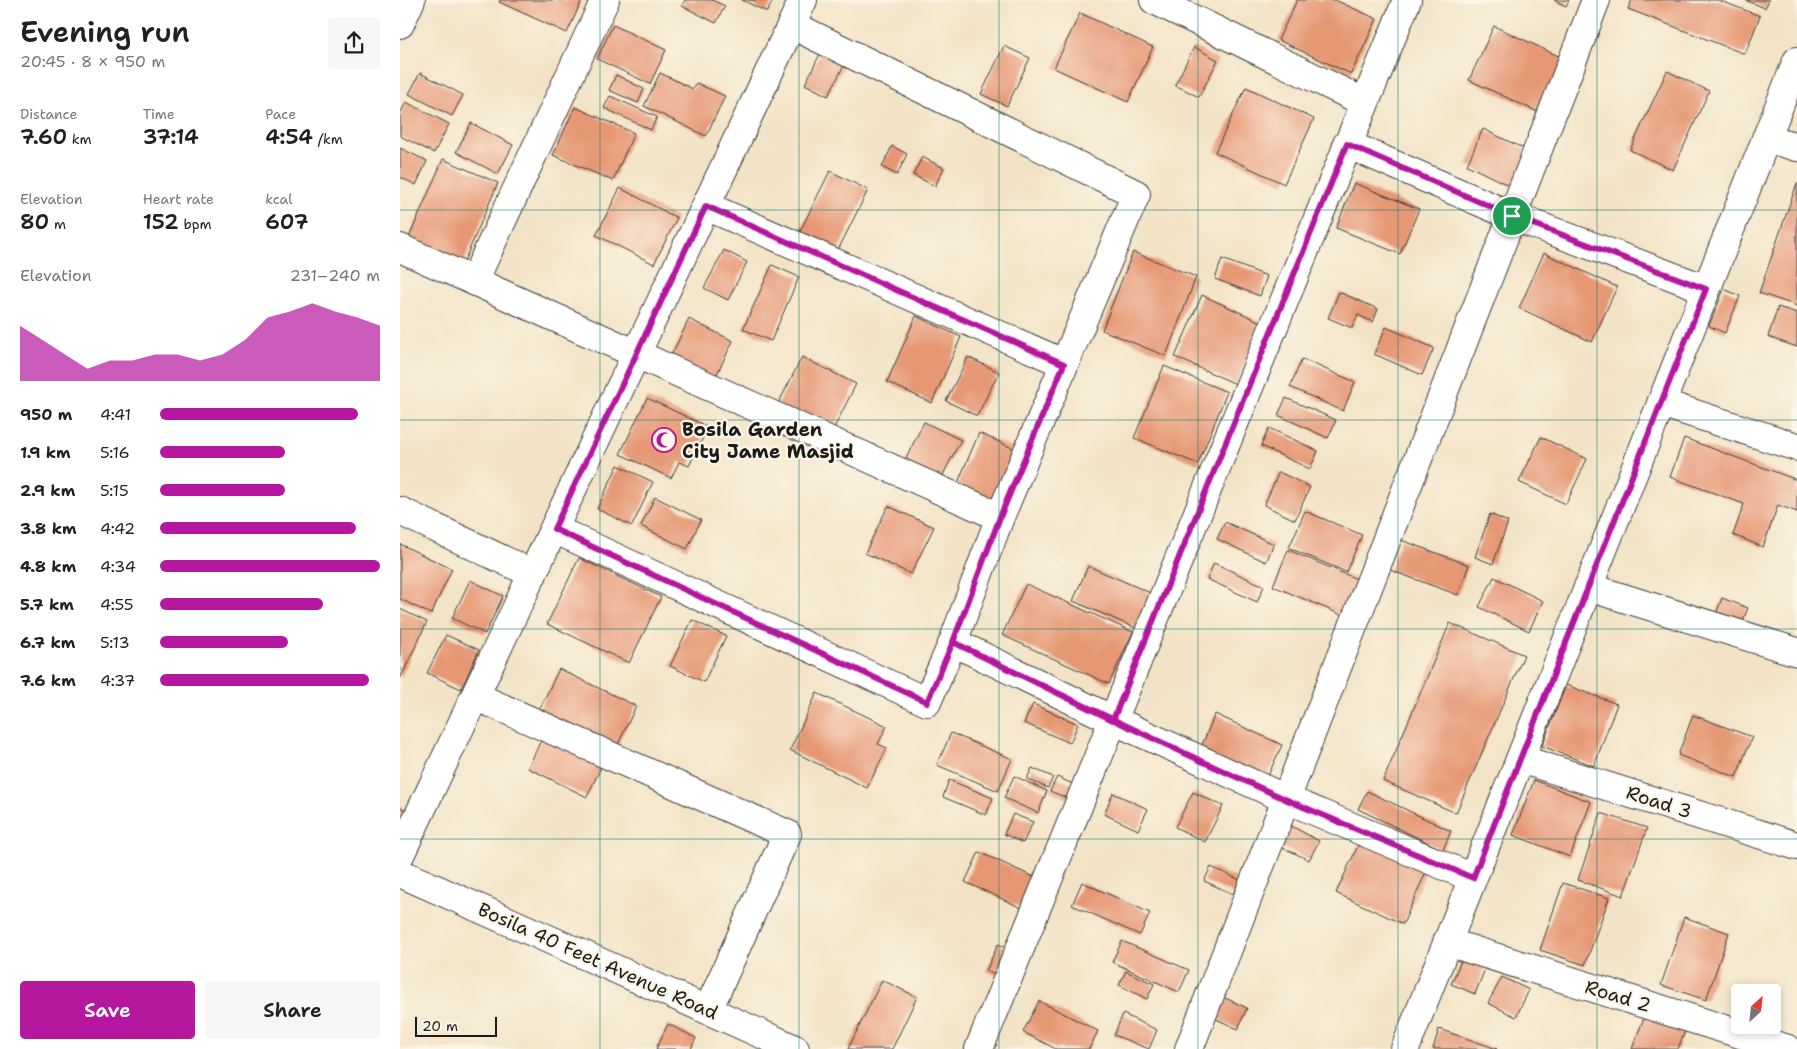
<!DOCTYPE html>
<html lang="en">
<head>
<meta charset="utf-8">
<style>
  body { margin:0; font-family:"Shantell Sans",sans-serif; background:#f6f6f6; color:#202124; height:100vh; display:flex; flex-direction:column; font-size:19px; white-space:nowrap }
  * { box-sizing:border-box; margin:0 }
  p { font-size:16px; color:#757577 }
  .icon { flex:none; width:28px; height:28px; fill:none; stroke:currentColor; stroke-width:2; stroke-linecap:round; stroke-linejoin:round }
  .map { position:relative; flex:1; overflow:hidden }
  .sheet { display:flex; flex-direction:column; background:#fff; width:400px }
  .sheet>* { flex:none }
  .needle { width:32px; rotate:27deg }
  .controls { position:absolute; left:1331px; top:984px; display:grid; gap:10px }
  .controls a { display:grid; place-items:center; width:50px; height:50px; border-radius:5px; background:#fff; box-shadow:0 2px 8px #0003; font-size:25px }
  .scale { position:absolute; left:15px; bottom:12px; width:82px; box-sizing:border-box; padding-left:5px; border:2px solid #1c1c1c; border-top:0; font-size:14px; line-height:18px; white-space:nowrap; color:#1c1c1c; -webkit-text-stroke:4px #fcf5e5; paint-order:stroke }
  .pin { position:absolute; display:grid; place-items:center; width:42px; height:42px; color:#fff; margin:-21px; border:2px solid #fff; border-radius:50%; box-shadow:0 1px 5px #0007 }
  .round { display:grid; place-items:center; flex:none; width:52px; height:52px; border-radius:5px; background:#f6f6f6 }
  .overview { display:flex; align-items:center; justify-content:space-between; height:85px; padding:0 20px }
  h1 { font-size:28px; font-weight:600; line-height:38px }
  .stats { display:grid; grid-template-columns:repeat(3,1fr); gap:8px; height:85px; padding:5px 20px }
  .stats div { display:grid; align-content:center }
  .stats b { font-size:21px; font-weight:600 }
  .stats small { font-size:14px; font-weight:400 }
  .stats p { font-size:14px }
  .chart { height:140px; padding:10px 20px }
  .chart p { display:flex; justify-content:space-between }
  .chart svg { width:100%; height:90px; margin-top:5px; fill:#b5179e; opacity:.7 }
  .button { display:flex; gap:10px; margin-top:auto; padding:10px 20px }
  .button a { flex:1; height:58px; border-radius:5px; background:#b5179e; color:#fff; font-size:20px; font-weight:600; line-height:58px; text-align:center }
  .button a+a { background:#f6f6f6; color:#202124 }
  ul { padding:0 20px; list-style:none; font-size:16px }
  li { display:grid; grid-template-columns:80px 60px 1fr; align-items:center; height:38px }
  li i { height:12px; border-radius:6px; background:#b5179e }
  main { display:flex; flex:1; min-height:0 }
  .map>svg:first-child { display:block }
  .building { fill:#e69875 }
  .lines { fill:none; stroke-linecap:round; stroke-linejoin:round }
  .minor-casing { stroke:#3c3a36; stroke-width:30 }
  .minor { stroke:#fff; stroke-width:28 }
  .route-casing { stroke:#fff; stroke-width:10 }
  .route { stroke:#b5179e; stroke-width:6 }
  .grid { fill:none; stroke:#0f766e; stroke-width:1; stroke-opacity:0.55 }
  .labels { text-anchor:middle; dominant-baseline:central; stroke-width:4.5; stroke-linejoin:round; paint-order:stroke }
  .poi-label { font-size:19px; font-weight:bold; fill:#1c1c1c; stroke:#fcf5e5; text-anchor:start }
  .street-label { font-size:19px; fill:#1c1c1c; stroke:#fcf5e5 }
</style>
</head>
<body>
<main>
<section class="sheet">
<div class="overview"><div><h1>Evening run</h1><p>20:45 · 8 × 950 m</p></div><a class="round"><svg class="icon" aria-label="share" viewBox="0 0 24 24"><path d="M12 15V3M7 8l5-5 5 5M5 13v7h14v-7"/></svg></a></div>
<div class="stats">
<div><p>Distance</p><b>7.60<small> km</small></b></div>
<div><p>Time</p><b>37:14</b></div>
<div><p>Pace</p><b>4:54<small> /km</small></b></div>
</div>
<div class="stats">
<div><p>Elevation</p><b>80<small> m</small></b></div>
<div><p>Heart rate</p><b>152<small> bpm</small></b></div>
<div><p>kcal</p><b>607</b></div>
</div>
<div class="chart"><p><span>Elevation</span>231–240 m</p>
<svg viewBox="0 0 160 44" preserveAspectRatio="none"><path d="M0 44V17L10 24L20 31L30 38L40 34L50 34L60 31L70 31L80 34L90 31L100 24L110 13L120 10L130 6L140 10L150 13L160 17V44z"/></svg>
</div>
<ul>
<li><b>950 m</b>4:41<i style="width:90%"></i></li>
<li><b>1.9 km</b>5:16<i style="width:57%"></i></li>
<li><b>2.9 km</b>5:15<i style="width:57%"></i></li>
<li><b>3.8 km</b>4:42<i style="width:89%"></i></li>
<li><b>4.8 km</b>4:34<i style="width:100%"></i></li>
<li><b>5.7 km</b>4:55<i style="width:74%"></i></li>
<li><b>6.7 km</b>5:13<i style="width:58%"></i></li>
<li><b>7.6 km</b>4:37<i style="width:95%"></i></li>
</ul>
<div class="button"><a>Save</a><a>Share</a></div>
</section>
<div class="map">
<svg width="1397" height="1049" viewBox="0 0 1397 1049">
  <rect width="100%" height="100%" fill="#fcf5e5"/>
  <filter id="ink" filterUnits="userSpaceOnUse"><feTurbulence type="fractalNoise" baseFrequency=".02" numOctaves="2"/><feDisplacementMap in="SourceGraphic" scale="10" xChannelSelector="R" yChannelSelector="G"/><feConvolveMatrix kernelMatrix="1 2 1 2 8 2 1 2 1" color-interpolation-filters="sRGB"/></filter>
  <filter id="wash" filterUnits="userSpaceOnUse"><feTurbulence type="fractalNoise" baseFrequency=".0096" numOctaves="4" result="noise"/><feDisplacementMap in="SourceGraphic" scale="20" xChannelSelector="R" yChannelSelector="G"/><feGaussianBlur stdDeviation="1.12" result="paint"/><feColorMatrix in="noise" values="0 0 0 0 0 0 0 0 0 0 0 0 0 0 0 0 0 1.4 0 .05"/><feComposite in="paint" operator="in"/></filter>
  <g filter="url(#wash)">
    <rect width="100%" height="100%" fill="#f2e3c6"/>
    <g id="blocks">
      <!-- building -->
      <path class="building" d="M100 0H182L167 33 99 2Z
        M285 0H312L325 6 316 23 282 6Z
        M342 0H373L367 12Z
        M897 0H935L977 19 951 74 878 40Z
        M1154 0H1169L1166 6Z
        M1232 0H1318L1360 16 1345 54 1228 9Z
        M1345 0H1369L1365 8Z
        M680 13 753 47 728 102 654 68Z
        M213 25 266 50 250 84 197 59Z
        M1094 26 1167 60 1142 114 1069 80Z
        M424 46 448 58 428 96 405 84Z
        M604 46 630 58 607 106 581 94Z
        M794 47 818 60 799 97 775 85Z
        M1267 71 1309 91 1273 170 1230 150Z
        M20 73 63 95 52 116 9 94Z
        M260 73 293 89 296 83 325 96 306 136 244 106Z
        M216 75 244 89 238 103 209 90Z
        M846 87 914 119 884 184 815 152Z
        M210 96 257 117 251 130 204 108Z
        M6 102 49 124 34 153 0 136V114Z
        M175 107 234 133 213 181 153 155Z
        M71 123 113 145 98 174 56 152Z
        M1083 129 1131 152 1114 188 1067 165Z
        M492 146 507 154 497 175 482 167Z
        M0 148 27 161 16 185 0 177Z
        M522 157 544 168 535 186 513 175Z
        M43 159 98 183 59 273 4 249Z
        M430 171 468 190 434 258 396 239Z
        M954 183 1019 209 1000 254 936 228Z
        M1397 183V306L1359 293Z
        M220 188 277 218 254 264 196 235Z
        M324 250 347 262 328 300 304 288Z
        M733 252 796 277 766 356 702 330Z
        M1144 253 1217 287 1192 342 1119 308Z
        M822 259 867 276 860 296 815 279Z
        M372 265 399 277 371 341 343 329Z
        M1324 289 1340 296 1325 333 1309 326Z
        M939 292 978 309 973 322 958 315 952 328 928 318Z
        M802 295 863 323 836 384 775 357Z
        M1378 307 1397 313V347L1368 337Z
        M516 316 561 337 532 403 487 382Z
        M289 319 333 341 310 388 266 366Z
        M986 327 1034 348 1022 375 974 354Z
        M402 357 456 384 427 442 373 414Z
        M568 357 599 372 577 416 546 401Z
        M902 359 955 382 943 411 890 387Z
        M764 366 827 392 798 464 734 438Z
        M247 398 308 427 289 466 279 462 271 478 220 454Z
        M886 398 936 420 928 438 878 415Z
        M524 422 561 440 534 492 498 474Z
        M869 428 918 451 910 469 861 446Z
        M579 433 617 450 593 504 556 487Z
        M1141 437 1187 459 1166 504 1119 482Z
        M1284 438 1397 480V512L1378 505 1363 547 1333 535 1344 504 1270 477Z
        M218 465 253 482 232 526 197 509Z
        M879 472 910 487 895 520 864 505Z
        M255 497 301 520 287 549 241 526Z
        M488 506 534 527 511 574 465 553Z
        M905 511 962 535 946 572 889 548Z
        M1090 514 1108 522 1093 564 1075 557Z
        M825 522 874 544 866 562 817 539Z
        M1001 540 1069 565 1058 595 990 570Z
        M0 544 52 569 31 614 0 599Z
        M888 550 957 579 942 615 873 586Z
        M179 558 261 597 229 663 147 624Z
        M814 563 864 586 857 602 807 579Z
        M688 566 753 594 738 629 673 601Z
        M1094 577 1143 601 1129 631 1079 607Z
        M70 580 103 596 85 634 52 618Z
        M626 584 733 632 709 684 602 635Z
        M1322 598 1348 608 1341 625 1316 614Z
        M0 609 27 622 0 679Z
        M292 620 326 636 304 682 270 666Z
        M1050 623 1124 655 1056 813 983 781Z
        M46 635 79 650 61 689 27 673Z
        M159 669 236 706 216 749 138 712Z
        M1166 685 1217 704 1194 766 1142 746Z
        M417 693 487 726 478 744 487 748 467 788 390 750Z
        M633 704 678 724 670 743 624 723Z
        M815 714 882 745 865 782 799 752Z
        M1293 715 1352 737 1336 777 1278 755Z
        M551 733 612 759 598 791 537 765Z
        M143 736 202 765 187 797 128 768Z
        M632 768 653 777 648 788 627 779Z
        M614 776 647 791 638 813 604 798Z
        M657 777 682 788 676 802 650 791Z
        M549 780 593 798 586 815 543 797Z
        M1134 780 1191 802 1170 857 1113 835Z
        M967 791 1051 831 1043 850 958 809Z
        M793 792 823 806 805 842 775 827Z
        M713 793 748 809 738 830 704 814Z
        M0 807 14 814 0 842Z
        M1201 813 1247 828 1223 896 1178 880Z
        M613 814 633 822 623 843 604 834Z
        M884 822 919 841 909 860 873 843Z
        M961 839 1027 870 1003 924 936 893Z
        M579 852 638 879 624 909 565 882Z
        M811 867 840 880 833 894 804 881Z
        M682 882 750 913 740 935 672 905Z
        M1163 883 1209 898 1185 965 1140 950Z
        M1284 917 1329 933 1306 1000 1261 985Z
        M722 941 789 970 779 992 712 962Z
        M598 944 618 953 606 980 586 971Z
        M1064 954 1087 964 1075 994 1051 984Z
        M726 971 754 984 747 999 719 985Z
        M1102 977 1129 990 1116 1017 1088 1003Z
        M482 980 517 997 492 1049H448Z
        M812 992 847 1008 838 1029 803 1013Z
        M639 1001 698 1031 689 1049H656L623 1032Z
        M723 1014 757 1030 749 1049 714 1035Z
        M1245 1015 1285 1031 1278 1049H1232Z
        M268 1024 296 1038 291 1049H256Z
        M1039 1029 1097 1049H1033Z"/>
    </g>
  </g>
  <g filter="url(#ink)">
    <use href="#blocks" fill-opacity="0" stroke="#3c3a36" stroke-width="1"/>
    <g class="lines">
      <defs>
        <path id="minor" d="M754 0 964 102
          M0 24 11 0
          M392 25 736 194 600 517 553 642
          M1366 138 1397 147
          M947 144 1112 216 1306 289
          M306 206 663 363
          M0 248 600 517
          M74 281 205 0
          M1261 403 1397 447
          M0 511 133 574
          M154 529 527 702 553 642 713 720 886 799 1073 878
          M1188 587 1397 652
          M75 696 387 834 308 1010
          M1120 759 1397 846
          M0 855 403 0
          M0 873 395 1049
          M1047 942 1388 1049
          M579 1049 1007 0
          M789 1049 1196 0
          M1005 1049 1397 61"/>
      </defs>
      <!-- minor casing -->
      <use href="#minor" class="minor-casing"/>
      <!-- minor -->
      <use href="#minor" class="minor"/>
    </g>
  </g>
  <g class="lines" filter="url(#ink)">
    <defs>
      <path id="route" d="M1112 216 947 144 713 720 553 642 600 517 664 364 306 206 154 529 527 702 553 642C663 696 773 749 885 799 947 826 1010 851 1073 878L1306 289 1112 216"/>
    </defs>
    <!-- route casing -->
    <use href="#route" class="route-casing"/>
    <!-- route -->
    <use href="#route" class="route"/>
  </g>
  <!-- grid -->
  <path class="grid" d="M200 0V1049M399 0V1049M599 0V1049M798 0V1049M998 0V1049M1197 0V1049M0 210H1397M0 420H1397M0 629H1397M0 839H1397"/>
  <!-- icons -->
  <defs>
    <symbol id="mosque-ring" viewBox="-11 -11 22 22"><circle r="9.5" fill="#fcf5e5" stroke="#b5179e" stroke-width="1.5"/><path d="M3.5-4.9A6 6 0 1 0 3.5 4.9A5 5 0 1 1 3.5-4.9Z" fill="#b5179e"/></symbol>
  </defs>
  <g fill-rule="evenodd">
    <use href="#mosque-ring" x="250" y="426" width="28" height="28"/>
  </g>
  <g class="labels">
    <!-- poi labels -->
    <g class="poi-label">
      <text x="282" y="429">Bosila Garden<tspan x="282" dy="22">City Jame Masjid</tspan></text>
    </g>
    <!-- street labels -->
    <g class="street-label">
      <text transform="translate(1259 802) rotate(18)">Road 3</text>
      <text transform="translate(198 961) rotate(24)">Bosila 40 Feet Avenue Road</text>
      <text transform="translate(1218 996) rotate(17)">Road 2</text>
    </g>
  </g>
</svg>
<div class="controls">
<a><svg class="needle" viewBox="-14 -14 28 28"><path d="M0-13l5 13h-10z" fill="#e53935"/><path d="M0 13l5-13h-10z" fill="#757577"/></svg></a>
</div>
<div class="scale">20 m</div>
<div class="pin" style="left:1112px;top:216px;background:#1e9e55"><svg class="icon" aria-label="arrive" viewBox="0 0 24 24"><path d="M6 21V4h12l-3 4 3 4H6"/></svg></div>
</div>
</main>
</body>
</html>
